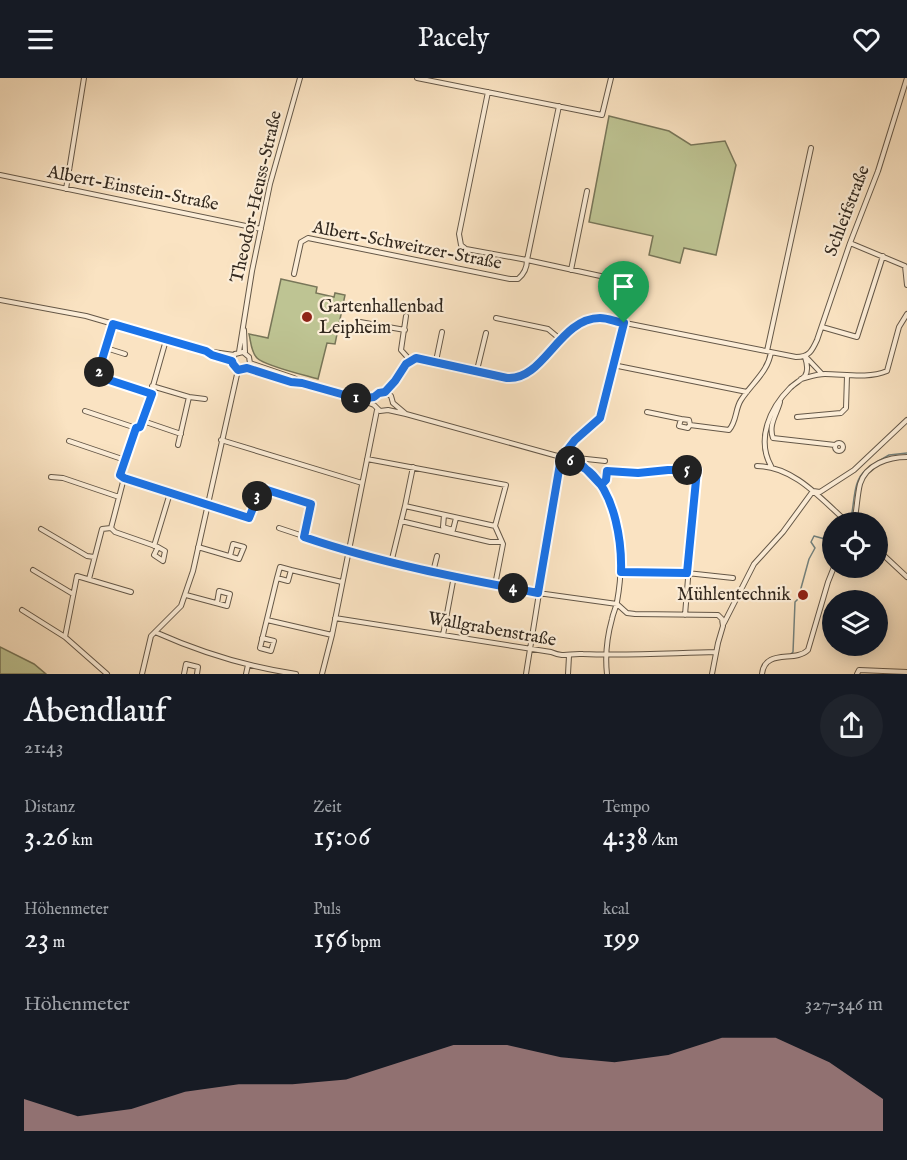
<!DOCTYPE html>
<html lang="de">
<head>
<meta charset="utf-8">
<style>
  body { margin:0; font-family:"IM FELL English",serif; background:#20242c; color:#f1f3f6; height:100vh; display:flex; flex-direction:column; font-size:22px; white-space:nowrap }
  * { box-sizing:border-box; margin:0 }
  p { font-size:20px; color:#9ea1a6 }
  .icon { flex:none; width:33px; height:33px; fill:none; stroke:currentColor; stroke-width:2; stroke-linecap:round; stroke-linejoin:round }
  .map { position:relative; height:596px; overflow:hidden }
  .panel { display:flex; flex-direction:column; background:#171b24; flex:1 }
  .panel>* { flex:none }
  .controls { position:absolute; left:822px; top:434px; display:grid; gap:12px }
  .controls a { display:grid; place-items:center; width:66px; height:66px; border-radius:50%; background:#171b24; box-shadow:0 3px 15px #0003; font-size:30px }
  .pin { position:absolute; display:grid; place-items:center; width:51px; height:51px; color:#fff; margin:-62px -26px; border-radius:50% 50% 50% 0; rotate:-45deg; box-shadow:0 0 6px #0007 }
  .pin .icon { rotate:45deg }
  .km { position:absolute; width:30px; height:30px; margin:-15px; border-radius:50%; background:#222; color:#fff; font-size:16px; line-height:30px; text-align:center }
  .round { display:grid; place-items:center; flex:none; width:63px; height:63px; border-radius:32px; background:#20242c }
  .headline { display:flex; align-items:center; justify-content:space-between; height:102px; padding:0 24px }
  h1 { font-size:33px; font-weight:600; line-height:45px }
  .stats { display:grid; grid-template-columns:repeat(3,1fr); gap:9px; height:102px; padding:6px 24px }
  .stats div { display:grid; align-content:center }
  .stats b { font-size:30px; font-weight:600 }
  .stats small { font-size:16px; font-weight:400 }
  .stats p { font-size:16px }
  .chart { height:168px; padding:12px 24px }
  .chart p { display:flex; justify-content:space-between }
  .chart svg { width:100%; height:108px; margin-top:6px; fill:#c59692; opacity:.7 }
  header { display:flex; justify-content:space-between; align-items:center; height:78px; padding:0 24px; background:#171b24; font-size:27px; font-weight:600 }
  .map>svg:first-child { display:block }
  .green { fill:#bec493; stroke:#787659; stroke-width:1.5 }
  .lines { fill:none; stroke-linecap:round; stroke-linejoin:round }
  .stream { stroke:#75827d; stroke-width:1.5 }
  .minor-casing { stroke:#655848; stroke-width:6 }
  .minor { stroke:#fcedd7; stroke-width:4 }
  .route-casing { stroke:#fff; stroke-width:12 }
  .route { stroke:#1a73e8; stroke-width:8 }
  .poi-dot { fill:#8f2418; stroke:#fcedd7; stroke-width:2 }
  .labels { text-anchor:middle; dominant-baseline:central; stroke-width:4.5; stroke-linejoin:round; paint-order:stroke }
  .street-label { font-size:18px; fill:#33291f; stroke:#fcedd7 }
  .poi-label { font-size:18px; fill:#33291f; stroke:#fcedd7; text-anchor:start }
</style>
</head>
<body>
<header><svg class="icon" aria-label="menu" viewBox="0 0 24 24"><path d="M4 6h16M4 12h16M4 18h16"/></svg>Pacely<svg class="icon" aria-label="heart" viewBox="0 0 24 24"><path d="M12 20l-8-8c-3-5 5-10 8-4 3-6 11-1 8 4z"/></svg></header>
<div class="map">
<svg width="907" height="596" viewBox="0 0 907 596">
  <rect width="100%" height="100%" fill="#fae3c2"/>
  <filter id="stains"><feTurbulence type="fractalNoise" baseFrequency=".00333" numOctaves="4"/><feColorMatrix values="0 0 0 0 .2 0 0 0 0 .09 0 0 0 0 .02 0 0 0 .5 -.17"/></filter>
  <radialGradient id="worn" r=".72"><stop offset=".6" stop-color="#630" stop-opacity="0"/><stop offset="1" stop-color="#630" stop-opacity=".3"/></radialGradient>
  <!-- green -->
  <path class="green" d="M609 38 669 53 691 67 725 63 736 87 716 177 684 170 680 185 649 177 653 158 589 144Z
    M281 201 317 209 316 215 334 219 335 215 345 217 335 266 327 265 318 301C304 297 265 288 257 280 251 274 251 264 249 256L268 260Z
    M0 569 34 586 46 596H0Z"/>
  <g class="lines">
    <!-- stream -->
    <path class="stream" d="M877 384 889 377 907 375
      M850 444C855 428 852 402 866 392
      M790 577 793 574 795 524 798 521 809 481 815 470 811 464 814 458 832 463"/>
    <defs>
      <path id="minor" d="M417 0 602 37 611 0
        M488 14 459 156 461 167 466 171 527 182 559 28
        M0 97 261 151
        M66 111 84 0
        M850 165 905 188 907 207
        M571 192 587 113
        M294 196 301 164 308 160 510 201H518C524 196 527 191 527 182L628 204 631 211 600 340 575 362 561 379
        M0 222 86 238 206 273 234 277
        M406 238 401 272 410 282
        M496 240 548 251 560 261
        M360 244 405 252
        M113 246 97 298 152 316
        M822 249 857 259 883 178
        M244 252 245 274
        M106 270 125 276
        M767 273 811 70
        M207 274 232 283 234 288 238 292
        M239 274 252 193 270 106 300 0
        M806 279 822 296
        M232 283 235 276 243 274 249 279 250 285
        M436 283 442 254
        M250 285 294 300 301 304
        M613 287 747 314
        M238 292 247 290 291 304 302 305 359 321 374 327 380 333 388 332 406 336 561 379C591 390 602 403 612 433 622 465 623 490 617 524 616 530 613 535 612 541 607 559 605 578 607 596
        M477 292 486 255
        M801 301C809 299 817 296 825 296 844 296 868 301 887 293L899 249 907 236
        M152 308 189 319 205 321
        M385 314 395 303 406 286 416 280 507 300H519L525 297 568 255 579 248 600 240 796 279C809 279 812 273 817 262L850 165 878 93 907 0
        M360 321 374 319 379 315 385 314 391 318 393 325
        M780 324C777 336 768 347 773 360L835 367
        M393 325 406 336
        M85 333 136 350
        M647 334 681 341 679 348 688 350 690 347 729 352C737 343 735 331 741 322 752 305 768 294 771 274
        M797 339 841 335 846 330 847 298
        M681 341 689 342 690 347
        M143 343 181 356
        M221 362 362 405
        M69 363 125 382
        M835 369a4 4 0 1 1 8 0a4 4 0 1 1-8 0Z
        M178 367 189 319
        M367 381 506 407 495 448 503 466 495 507
        M568 382 577 380 605 383
        M757 388C794 388 822 422 847 444
        M771 388C756 361 770 330 790 310 794 306 801 302 805 298 809 292 807 285 805 279
        M51 399 63 400 119 419
        M124 400 249 440 261 410 307 425 311 426 304 459
        M124 400 120 397 136 350 140 349 143 343 166 262
        M601 407 606 402 607 393C638 395 666 391 697 392L685 537
        M813 413 820 414 854 392 907 342
        M405 428 413 389
        M444 437 443 449 453 452 456 440
        M401 443 490 464H502
        M854 444C857 432 857 418 860 406 866 386 889 379 907 379
        M111 450 115 454 158 469 154 477 163 483 165 473 158 469
        M111 450 124 400
        M279 450 348 473 391 485 538 515 617 526
        M41 451 87 478 94 479
        M154 468 170 415
        M198 469 239 481 244 469 233 466 230 478
        M878 472 907 499
        M391 485 405 428 495 448
        M33 492 73 516
        M433 494 437 478
        M621 494 687 495 733 500
        M277 500 280 489 291 492
        M89 501 102 451 111 450
        M186 517 227 528 230 516 219 513 217 525
        M617 526 627 535 635 536 718 537 722 541 723 548 718 565 712 596
        M22 532 65 559 107 596
        M335 540 551 574C565 580 569 575 583 576 627 578 671 575 716 574
        M267 542 332 557
        M724 545 754 486 783 454 813 413
        M155 554C200 574 248 589 296 596
        M443 557 454 498
        M65 559 77 498 131 514
        M262 560 274 563 271 573 260 570 277 500 288 503 291 492 342 504
        M142 596 151 558 181 528 193 493 238 292
        M184 596 186 586 198 589 197 596
        M246 596 248 587
        M322 596 332 557 377 332
        M526 596 561 379
        M568 596 569 578
        M762 596C765 570 795 585 808 572L828 504 834 489
        M857 596 859 592 907 594"/>
    </defs>
    <!-- minor casing -->
    <use href="#minor" class="minor-casing"/>
    <!-- minor -->
    <use href="#minor" class="minor"/>
  </g>
  <g class="lines">
    <defs>
      <path id="route" d="M624 245C616 244 608 240 600 240 559 240 544 303 507 300L416 280 406 286 395 303 385 314 379 315 374 319 359 321 302 305 291 304 247 290 238 292 233 286 232 283 212 277 206 273 113 246 97 298 152 316 140 349 136 350 120 397 124 400 249 440 261 410 311 426 304 459C380 485 459 500 538 515L561 380 583 388 601 407 606 402 607 393 638 395 668 392H697L687 495 621 494C622 464 615 419 593 397 584 388 573 384 561 380L575 362 600 340 624 245"/>
    </defs>
    <!-- route casing -->
    <use href="#route" class="route-casing"/>
    <!-- route -->
    <use href="#route" class="route"/>
  </g>
  <!-- markers -->
  <g class="poi-dot">
    <circle cx="307" cy="239" r="6"/>
    <circle cx="803" cy="517" r="6"/>
  </g>
  <g class="labels">
    <!-- street labels -->
    <g class="street-label">
      <text transform="translate(133 111) rotate(11)">Albert-Einstein-Straße</text>
      <text transform="translate(257 119) rotate(-77)">Theodor-Heuss-Straße</text>
      <text transform="translate(848 133) rotate(-69)">Schleifstraße</text>
      <text transform="translate(407 168) rotate(11)">Albert-Schweitzer-Straße</text>
      <text transform="translate(492 552) rotate(10)">Wallgrabenstraße</text>
    </g>
    <!-- poi labels -->
    <g class="poi-label">
      <text x="319" y="229">Gartenhallenbad<tspan x="319" dy="21">Leipheim</tspan></text>
      <text x="791" y="517" text-anchor="end">Mühlentechnik</text>
    </g>
  </g>
  <rect width="100%" height="100%" filter="url(#stains)"/>
  <rect width="100%" height="100%" fill="url(#worn)"/>
</svg>
<div class="controls">
<a><svg class="icon" aria-label="locate" viewBox="0 0 24 24"><circle cx="12" cy="12" r="6"/><path d="M12 2v4M12 18v4M2 12h4M18 12h4"/></svg></a>
<a><svg class="icon" aria-label="layers" viewBox="0 0 24 24"><path d="M12 4l9 5-9 5-9-5zM3 14l9 5 9-5"/></svg></a>
</div>
<div class="pin" style="left:624px;top:245px;background:#1e9e55"><svg class="icon" aria-label="arrive" viewBox="0 0 24 24"><path d="M6 21V4h12l-3 4 3 4H6"/></svg></div>
<b class="km" style="left:356px;top:320px">1</b>
<b class="km" style="left:99px;top:294px">2</b>
<b class="km" style="left:257px;top:418px">3</b>
<b class="km" style="left:513px;top:510px">4</b>
<b class="km" style="left:687px;top:392px">5</b>
<b class="km" style="left:570px;top:383px">6</b>
</div>
<section class="panel">
<div class="headline"><div><h1>Abendlauf</h1><p>21:43</p></div><a class="round"><svg class="icon" aria-label="share" viewBox="0 0 24 24"><path d="M12 15V3M7 8l5-5 5 5M5 13v7h14v-7"/></svg></a></div>
<div class="stats">
<div><p>Distanz</p><b>3.26<small> km</small></b></div>
<div><p>Zeit</p><b>15:06</b></div>
<div><p>Tempo</p><b>4:38<small> /km</small></b></div>
</div>
<div class="stats">
<div><p>Höhenmeter</p><b>23<small> m</small></b></div>
<div><p>Puls</p><b>156<small> bpm</small></b></div>
<div><p>kcal</p><b>199</b></div>
</div>
<div class="chart"><p><span>Höhenmeter</span>327–346 m</p>
<svg viewBox="0 0 160 44" preserveAspectRatio="none"><path d="M0 44V31L10 38L20 35L30 28L40 25L50 25L60 23L70 16L80 9L90 9L100 14L110 16L120 13L130 6L140 6L150 16L160 31V44z"/></svg>
</div>
</section>
</body>
</html>
